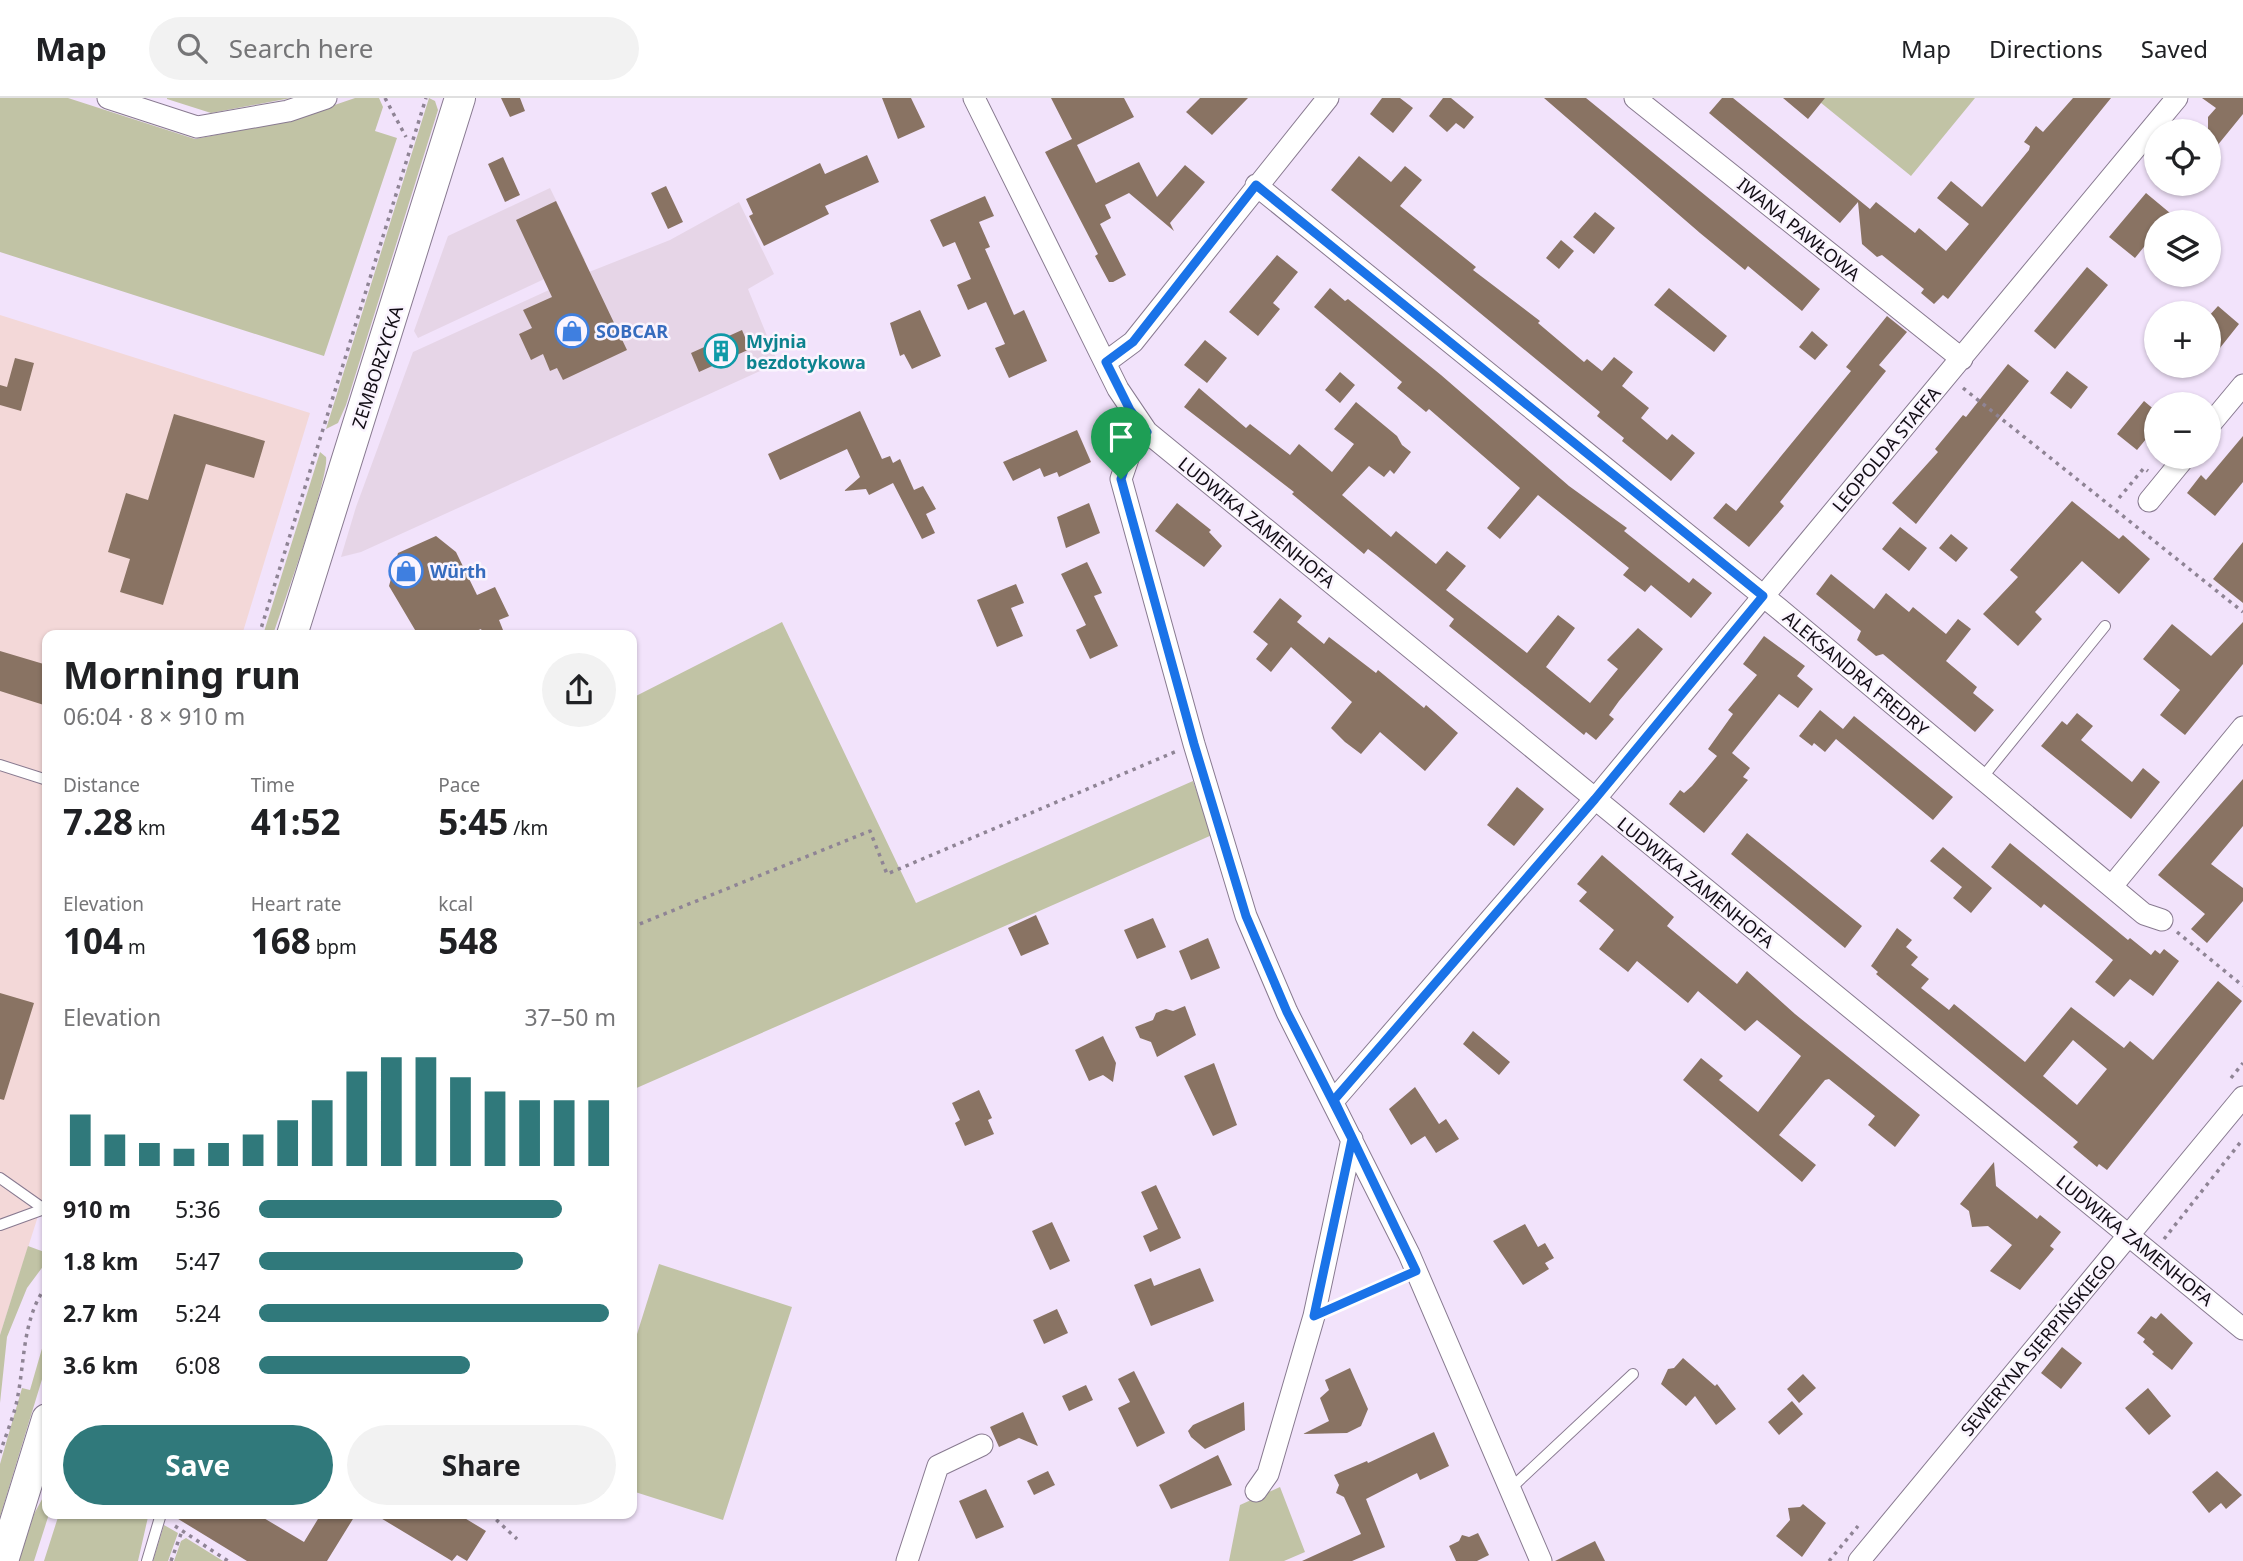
<!DOCTYPE html>
<html lang="en">
<head>
<meta charset="utf-8">
<style>
  body { margin:0; font-family:"Noto Sans",sans-serif; background:#f2f2f2; color:#202124; height:100vh; display:flex; flex-direction:column; font-size:26px; white-space:nowrap }
  * { box-sizing:border-box; margin:0 }
  p { font-size:23px; color:#757577 }
  .icon { flex:none; width:38px; height:38px; fill:none; stroke:currentColor; stroke-width:2; stroke-linecap:round; stroke-linejoin:round }
  .map { position:relative; flex:1; overflow:hidden }
  .sheet { position:absolute; left:42px; top:532px; width:595px; height:889px; display:flex; flex-direction:column; background:#fff; border-radius:14px; box-shadow:0 2px 5px #0004 }
  .sheet>* { flex:none }
  .fabs { position:absolute; left:2144px; top:21px; display:grid; gap:14px }
  .fabs a { display:grid; place-items:center; width:77px; height:77px; border-radius:50%; background:#fff; box-shadow:0 2px 5px #0004; font-size:35px }
  .pin { position:absolute; display:grid; place-items:center; width:60px; height:60px; color:#fff; margin:-72px -30px; border-radius:50% 50% 50% 0; rotate:-45deg; box-shadow:0 0 7px #0007 }
  .pin .icon { rotate:45deg }
  .round { display:grid; place-items:center; flex:none; width:74px; height:74px; border-radius:37px; background:#f2f2f2 }
  .overview { display:flex; align-items:center; justify-content:space-between; height:119px; padding:0 21px }
  h1 { font-size:38px; font-weight:700; line-height:52px }
  .figures { display:grid; grid-template-columns:repeat(3,1fr); gap:10px; height:119px; padding:7px 21px }
  .figures div { display:grid; align-content:center }
  .figures b { font-size:35px; font-weight:700 }
  .figures small { font-size:19px; font-weight:400 }
  .figures p { font-size:19px }
  .chart { height:196px; padding:14px 21px }
  .chart p { display:flex; justify-content:space-between }
  .chart svg { width:100%; height:126px; margin-top:7px; stroke:#30797b; stroke-width:6 }
  .action { display:flex; gap:14px; margin-top:auto; padding:14px 21px }
  .action a { flex:1; height:80px; border-radius:42px; background:#30797b; color:#fff; font-size:28px; font-weight:700; line-height:80px; text-align:center }
  .action a+a { background:#f2f2f2; color:#202124 }
  ul { padding:0 21px; list-style:none; font-size:23px }
  li { display:grid; grid-template-columns:112px 84px 1fr; align-items:center; height:52px }
  li i { height:18px; border-radius:9px; background:#30797b }
  header { display:flex; align-items:center; gap:42px; box-sizing:border-box; height:98px; padding:0 35px; background:#fff; border-bottom:2px solid #e0e0e0 }
  header strong { font-size:33px }
  nav { display:flex; gap:38px; margin-inline-start:auto; font-size:24px }
  .search { width:490px; height:63px; background:#f2f2f2; display:flex; align-items:center; gap:18px; box-sizing:border-box; padding:0 24px; border-radius:38px; color:#757577; font-size:26px }
  .map>svg:first-child { display:block }
  .commercial { fill:#e6d5e7 }
  .industrial { fill:#f3d8d8 }
  .green { fill:#c1c3a5 }
  .building { fill:#897363; fill-rule:evenodd }
  .lines { fill:none; stroke-linecap:round; stroke-linejoin:round }
  .lane-casing { stroke:#887a90; stroke-width:12 }
  .street-casing { stroke:#887a90; stroke-width:23 }
  .secondary-casing { stroke:#887a90; stroke-width:32 }
  .path { stroke:#8f8495; stroke-width:3.5; stroke-dasharray:3.5 5; stroke-linecap:butt }
  .lane { stroke:#fff; stroke-width:10 }
  .street { stroke:#fff; stroke-width:21 }
  .secondary { stroke:#fff; stroke-width:30 }
  .route-casing { stroke:#fff; stroke-width:14 }
  .route { stroke:#1a73e8; stroke-width:9 }
  .labels { text-anchor:middle; dominant-baseline:central; stroke-width:5; stroke-linejoin:round; paint-order:stroke }
  .street-label { font-size:18px; fill:#120d15; stroke:#faf4fe }
  .shop-label { font-size:18px; font-weight:bold; fill:#366cbe; stroke:#faf4fe; text-anchor:start }
  .culture-label { font-size:18px; font-weight:bold; fill:#0d838f; stroke:#faf4fe; text-anchor:start }
</style>
</head>
<body>
<header>
<strong>Map</strong>
<div class="search"><svg class="icon" aria-label="search" viewBox="0 0 24 24"><circle cx="10" cy="10" r="6"/><path d="M15 15l6 6"/></svg>Search here</div>
<nav><a>Map</a><a>Directions</a><a>Saved</a></nav>
</header>
<div class="map">
<svg width="2243" height="1463" viewBox="0 0 2243 1463">
  <rect width="100%" height="100%" fill="#f2e3fb"/>
  <!-- commercial -->
  <path class="commercial" d="M550 90 585 162 418 240 414 233 448 138Z
    M739 104 774 176 748 191 778 265 361 454 341 459 356 409 413 254 584 176 670 142Z"/>
  <!-- industrial -->
  <path class="industrial" d="M0 217 310 315 242 537H47V1090L0 1237Z"/>
  <!-- green -->
  <path class="green" d="M0 0H68L195 41 288 23 355 0H379L383 9 375 33 397 40 324 258 0 154Z
    M291 0 211 15 167 1V0Z
    M429 0 435 3 438 12 346 307 338 325 326 331Z
    M1815 0H1975L1911 78Z
    M320 354 326 359C330 378 282 509 273 537H263Z
    M782 524 916 805 1193 683 1212 737 632 992V600Z
    M28 1148 47 1155V1163L27 1190 7 1239 0 1305V1237Z
    M659 1166 792 1209 723 1422 632 1393V1252Z
    M43 1247V1278L0 1419V1366L22 1290 30 1292Z
    M1280 1389 1305 1454 1284 1463H1229L1240 1407Z
    M47 1392 49 1416 34 1463H19L34 1416Z
    M59 1416H139L148 1419 138 1463H44Z
    M164 1427 178 1435 168 1463H153Z
    M186 1440 223 1463H174L181 1443Z"/>
  <!-- building -->
  <path class="building" d="M501 0H520L525 13 510 19Z
    M882 0H911L925 29 898 41Z
    M1051 0H1124L1134 19 1077 47 1096 85 1139 64 1157 99 1185 67 1205 84 1170 125 1174 133 1129 95 1105 107 1111 120 1100 126 1126 177 1113 184H1109L1095 158 1098 156 1045 54 1072 41Z
    M1200 0H1248L1212 37 1186 14Z
    M1382 0H1400L1413 10 1393 35 1370 16Z
    M1443 0H1451L1474 19 1464 31 1456 25 1447 34 1429 18Z
    M1544 0H1586L1820 191 1802 213 1748 168 1745 172 1700 135Z
    M1722 0H1733L1870 111 1876 104 1915 135 1919 130 1946 153 1969 126 1937 100 1951 83 1982 109 2029 52 2030 48 2024 44 2036 28 2043 34 2073 0H2111L1948 201 1943 197 1934 206 1921 195 1924 191 1882 157 1877 159 1862 146 1858 104 1840 125 1709 15Z
    M1783 0H1825L1808 21Z
    M2202 0H2243V16L2208 59V19L2216 10Z
    M867 57 879 84 825 108 829 116 764 148 749 118 753 116 746 101 820 65 825 76Z
    M1359 58 1391 84 1405 68 1422 82 1400 108 1476 169 1473 172 1540 223 1538 225 1584 264 1587 261 1602 273 1614 259 1633 274 1622 288 1649 310 1641 320 1667 342 1672 336 1695 355 1671 383 1622 343 1624 340 1597 318 1600 314 1331 92Z
    M503 59 520 97 505 104 488 66Z
    M666 88 683 124 668 131 651 95Z
    M2146 95 2170 115 2162 124H2156V134L2135 160 2109 139Z
    M985 98 994 118 979 124 990 149 985 151 1014 217 1024 212 1047 263 1009 280 995 250 1005 246 986 204 968 212 957 187 971 181 955 144 943 149 930 122Z
    M556 103 627 252 563 282 557 270 550 273 543 256 531 262 519 236 532 230 523 212 552 199 516 122Z
    M1595 114 1615 130 1594 156 1573 139Z
    M1561 142 1574 153 1559 171 1546 160Z
    M1277 157 1298 174 1273 205 1280 211 1258 238 1229 214Z
    M2087 169 2108 187 2055 251 2034 233Z
    M1330 190 1345 203 1348 201 1441 277 1569 388 1627 430 1624 433 1689 485 1693 480 1712 495 1691 520 1651 487 1645 494 1623 477 1629 470 1538 397 1500 441 1487 430 1520 390 1429 311 1426 314 1397 290 1402 284 1314 209Z
    M1669 190 1727 238 1714 254 1654 207Z
    M2218 208 2239 226 2208 265V219Z
    M920 212 941 258 912 271 904 256 900 258 890 225Z
    M1887 218 1907 234 1879 267 1886 273 1780 404 1784 408 1749 449 1713 420 1726 405 1736 413 1851 273 1846 269Z
    M742 232 750 251 699 274 691 255Z
    M1812 233 1828 247 1815 262 1799 249Z
    M1205 242 1227 260 1207 285 1184 267Z
    M15 260 34 265 21 313 0 307V287L7 289Z
    M2008 266 2029 283 1916 426 1892 405 1938 354 1935 351 1963 317 1966 319Z
    M2067 273 2088 289 2071 311 2050 295Z
    M1340 274 1355 287 1340 305 1325 292Z
    M1199 290 1246 330 1250 326 1290 357 1299 346 1332 374 1354 346 1334 331 1356 304 1397 338 1402 347 1411 354 1394 376 1390 372 1384 379 1369 368 1342 397 1391 439 1396 433 1436 466 1447 453 1466 468 1446 492 1527 555 1558 517 1575 530 1546 569 1590 605 1618 571 1607 562 1638 530 1663 551 1619 603 1609 617 1614 621 1596 642 1586 634 1584 637 1449 528 1454 521 1376 457 1368 451 1364 456 1292 396 1294 394 1184 309Z
    M2144 303 2156 313V329L2137 352 2117 336Z
    M860 313 882 361 890 358 893 365 900 361 914 392 923 388 936 411 926 416 935 435 922 441 893 385 869 397 866 391 844 393 860 379 847 351 780 382 768 356Z
    M174 316 265 343 254 380 206 366 163 507 120 494 130 461 108 454 126 395 148 402Z
    M1077 332 1091 364 1059 379 1057 374 1044 379 1040 370 1013 383 1003 364Z
    M2243 338V384L2215 418 2187 395 2201 377 2206 382Z
    M2072 403 2119 441 2123 437 2150 461 2119 496 2082 463 2035 514 2042 521 2018 548 1983 516 2018 479 2010 472Z
    M1089 405 1100 435 1066 450 1057 419Z
    M1177 405 1211 432 1209 434 1222 448 1204 469 1155 433Z
    M1900 429 1927 450 1909 473 1882 451Z
    M1951 436 1968 450 1956 464 1939 450Z
    M436 438 456 454 477 497 495 489 509 518 499 522 505 537H484L481 531 466 537H418L389 488 398 455Z
    M2243 444V505L2213 481Z
    M1087 464 1102 495 1094 498 1118 548 1090 561 1076 532 1086 527 1061 476Z
    M1831 476 1874 511 1886 495 1909 514 1913 509 1946 536 1958 521 1971 531 1946 563 1977 589 1973 595 1994 612 1975 634 1883 556 1876 558 1857 542 1861 533 1816 496Z
    M1016 486 1024 505 1011 510 1023 538 997 549 977 502Z
    M1280 500 1302 518 1297 524 1324 546 1329 539 1376 575 1378 572 1424 610 1426 607 1458 635 1425 673 1380 634 1361 656 1345 644 1331 630 1352 604 1291 549 1271 574 1256 561 1268 546 1253 534Z
    M2243 524V566L2185 637 2160 617 2180 592 2143 561 2172 526 2211 558Z
    M1764 538 1805 568 1797 578 1813 591 1798 610 1779 596 1732 655 1750 670 1743 679 1748 682 1704 735 1669 706 1680 692 1684 695 1692 688 1717 658 1708 651 1733 616 1728 612 1757 577 1743 566Z
    M0 553 47 567V608L0 593Z
    M1820 612 1843 631 1854 618 1953 699 1933 722 1836 641 1825 654 1814 645 1812 648 1799 638Z
    M2077 615 2093 628 2081 642 2132 684 2143 670 2160 684 2131 721 2041 648 2062 623 2067 627Z
    M2243 681V728L2211 766 2243 790V803L2207 845 2191 831 2205 816 2158 777Z
    M1517 689 1544 711 1514 748 1487 727Z
    M1747 735 1862 828 1845 850 1731 756Z
    M2010 745 2128 842 2130 840 2151 857 2155 852 2160 856 2164 851 2179 863 2153 898 2130 881 2114 899 2095 884 2113 862 2044 806 2041 810 1991 769Z
    M1943 749 1992 790 1971 815 1953 800 1962 789 1930 763Z
    M1602 757 1674 819 1667 828 1737 886 1747 873 1795 916 1920 1017 1895 1049 1868 1027 1875 1018 1829 981 1825 982 1779 1037 1816 1067 1802 1084 1683 982 1701 960 1723 978 1719 982 1758 1014 1801 958 1757 922 1745 933 1698 893 1688 905 1637 863 1628 874 1599 851 1614 832 1579 803 1587 794 1577 786Z
    M1036 817 1049 846 1021 858 1008 830Z
    M1153 820 1166 849 1137 861 1124 832Z
    M1897 830 1912 842 1906 849 1918 859 1911 867 1929 881 1921 890 1949 912 1954 906 2025 964 2071 909 2124 950 2130 943 2153 962 2218 883 2242 903 2107 1072 2099 1066 2097 1069 2073 1049 2078 1044 1876 876 1878 874 1871 868ZM2073 942 2107 971 2077 1007 2043 978Z
    M1208 840 1220 870 1191 882 1179 853Z
    M0 895 34 905 4 1002 0 1001Z
    M1185 908 1196 937 1157 959 1151 944 1140 940 1135 929 1153 922 1156 915 1166 911 1173 913Z
    M1473 933 1510 964 1499 977 1463 946Z
    M1103 938 1116 965 1113 984 1103 977 1089 983 1075 952Z
    M1214 965 1237 1027 1213 1038 1184 978Z
    M1415 989 1439 1026 1446 1021 1459 1041 1436 1055 1425 1038 1411 1047 1389 1011Z
    M979 992 992 1020 988 1022 994 1036 965 1048 955 1025 960 1022 952 1005Z
    M1994 1064 1996 1088 2037 1121 2040 1117 2061 1134 2050 1148 2054 1151 2020 1192 1990 1173 2012 1147 1988 1128 1972 1129 1969 1113 1960 1106Z
    M1156 1087 1181 1140 1150 1154 1143 1138 1158 1131 1141 1094Z
    M1052 1124 1070 1163 1050 1172 1032 1133Z
    M1525 1126 1538 1149 1545 1145 1554 1160 1545 1165 1549 1171 1523 1187 1493 1143Z
    M1200 1170 1214 1203 1151 1228 1134 1187 1151 1180 1154 1188Z
    M1057 1211 1068 1235 1044 1246 1033 1222Z
    M2161 1215 2193 1245 2172 1272 2152 1256 2154 1254 2143 1244 2145 1241 2137 1235 2151 1218 2156 1221Z
    M2062 1249 2082 1265 2061 1291 2041 1275Z
    M1683 1260 1715 1288 1717 1286 1736 1311 1716 1327 1695 1298 1686 1308 1661 1286 1668 1271 1674 1270Z
    M1350 1270 1368 1311 1361 1328 1347 1335 1303 1336 1329 1323 1320 1300 1329 1292 1325 1282Z
    M1134 1273 1165 1335 1137 1349 1118 1310 1130 1304 1118 1281Z
    M1803 1276 1816 1290 1799 1305 1787 1291Z
    M1086 1287 1093 1302 1069 1313 1062 1298Z
    M2148 1290 2171 1318 2149 1337 2125 1310Z
    M1792 1303 1803 1316 1779 1337 1768 1324Z
    M1244 1304 1245 1332 1205 1351 1191 1339 1188 1333 1193 1327Z
    M1023 1314 1038 1348 1019 1340 999 1349 990 1329Z
    M1434 1334 1449 1368 1420 1382 1417 1375 1366 1401 1385 1449 1352 1463H1302L1361 1436 1344 1399 1336 1395 1339 1387 1334 1377 1367 1363 1368 1365Z
    M1218 1357 1232 1387 1171 1411 1159 1387Z
    M1048 1373 1055 1387 1034 1397 1027 1383Z
    M2217 1373 2242 1397 2226 1411 2221 1405 2209 1415 2192 1394Z
    M986 1391 1004 1429 976 1441 959 1403Z
    M1803 1406 1826 1425 1802 1459 1776 1438 1790 1422 1788 1410 1800 1409Z
    M170 1416H257L304 1444 321 1416H356L327 1463H247Z
    M374 1416H458L486 1433 467 1463 457 1457 452 1463Z
    M1478 1435 1489 1457 1477 1463H1456L1449 1448 1459 1443 1462 1437 1469 1439Z
    M1595 1443 1605 1463H1555Z"/>
  <g class="lines">
    <defs>
      <path id="lane" d="M0 667 47 682
        M1982 680 2105 528
        M0 1080 44 1111
        M0 1127 44 1111 47 1112
        M1510 1391 1633 1276
        M147 1463 161 1416"/>
      <path id="street" d="M108 0 197 29 288 13 326 0
        M974 0 1118 291 1147 334 2243 1231
        M1635 0 1962 261
        M1256 87 1778 510 2144 816 2162 822
        M1106 264 1133 244 1328 0
        M2208 329 2243 287
        M1147 334 1131 352 1121 381 1194 646 1246 818 1287 914 1409 1156 1541 1463
        M2149 403 2185 359
        M2112 788 2243 629
        M1334 1002 1595 701 2177 0
        M1256 1393 1268 1376 1314 1218 1352 1041
        M907 1463 938 1368 982 1347
        M1859 1463 2243 999"/>
      <path id="secondary" d="M292 537 460 0
        M3 1463 47 1321"/>
    </defs>
    <!-- lane casing -->
    <use href="#lane" class="lane-casing"/>
    <!-- street casing -->
    <use href="#street" class="street-casing"/>
    <!-- secondary casing -->
    <use href="#secondary" class="secondary-casing"/>
    <!-- path -->
    <path class="path" d="M385 0 406 39
      M1963 290 2243 514
      M2119 400 2144 370 2148 373
      M259 537 426 0
      M632 829 870 733 887 776 1177 653
      M2177 834 2243 888
      M2231 980 2243 965
      M2164 1141 2243 1041
      M1338 1207 1398 1181
      M0 1355C6 1336 15 1316 18 1297 25 1259 23 1219 47 1187
      M490 1416 517 1441
      M175 1428 228 1463
      M171 1463 182 1433
      M1829 1463 1858 1428"/>
    <!-- lane -->
    <use href="#lane" class="lane"/>
    <!-- street -->
    <use href="#street" class="street"/>
    <!-- secondary -->
    <use href="#secondary" class="secondary"/>
  </g>
  <g class="lines">
    <defs>
      <path id="route" d="M1121 381 1194 646 1246 818 1287 914 1352 1041 1314 1218 1416 1173 1334 1002 1595 701 1763 498 1256 87 1133 244 1106 264 1130 312 1147 334 1131 352 1121 381"/>
    </defs>
    <!-- route casing -->
    <use href="#route" class="route-casing"/>
    <!-- route -->
    <use href="#route" class="route"/>
  </g>
  <!-- icons -->
  <defs>
    <symbol id="shop-ring" viewBox="-11 -11 22 22"><circle r="9.5" fill="#faf4fe" stroke="#3f7fe0" stroke-width="1.5"/><path d="M-5-2.5h2.3a2.7 3.5 0 0 1 5.4 0H5L5.5 6h-11ZM-1.5-2.5h3a1.5 2.3 0 0 0-3 0Z" fill="#3f7fe0"/></symbol>
    <symbol id="building-ring" viewBox="-11 -11 22 22"><circle r="9.5" fill="#faf4fe" stroke="#0f9aa8" stroke-width="1.5"/><path d="M-4-6H4V6H1V3H-1V6H-4ZM-2.5-4.3h1.7v1.8h-1.7ZM.8-4.3h1.7v1.8H.8ZM-2.5-1h1.7V.8h-1.7ZM.8-1h1.7V.8H.8Z" fill="#0f9aa8"/></symbol>
  </defs>
  <g fill-rule="evenodd">
    <use href="#shop-ring" x="553" y="214" width="38" height="38"/>
    <use href="#building-ring" x="702" y="234" width="38" height="38"/>
    <use href="#shop-ring" x="387" y="454" width="38" height="38"/>
  </g>
  <g class="labels">
    <!-- street labels -->
    <g class="street-label">
      <text transform="translate(1799 131) rotate(39)">IWANA PAWŁOWA</text>
      <text transform="translate(377 269) rotate(-72)">ZEMBORZYCKA</text>
      <text transform="translate(1886 351) rotate(-50)">LEOPOLDA STAFFA</text>
      <text transform="translate(1257 424) rotate(39)">LUDWIKA ZAMENHOFA</text>
      <text transform="translate(1856 575) rotate(40)">ALEKSANDRA FREDRY</text>
      <text transform="translate(1696 784) rotate(39)">LUDWIKA ZAMENHOFA</text>
      <text transform="translate(2135 1142) rotate(39)">LUDWIKA ZAMENHOFA</text>
      <text transform="translate(2038 1247) rotate(-50)">SEWERYNA SIERPIŃSKIEGO</text>
    </g>
    <!-- shop labels -->
    <g class="shop-label">
      <text x="596" y="233">SOBCAR</text>
      <text x="430" y="473">Würth</text>
    </g>
    <!-- culture labels -->
    <g class="culture-label">
      <text x="746" y="243">Myjnia<tspan x="746" dy="21">bezdotykowa</tspan></text>
    </g>
  </g>
</svg>
<div class="fabs">
<a><svg class="icon" aria-label="locate" viewBox="0 0 24 24"><circle cx="12" cy="12" r="6"/><path d="M12 2v4M12 18v4M2 12h4M18 12h4"/></svg></a>
<a><svg class="icon" aria-label="layers" viewBox="0 0 24 24"><path d="M12 4l9 5-9 5-9-5zM3 14l9 5 9-5"/></svg></a>
<a>+</a>
<a>−</a>
</div>
<div class="pin" style="left:1121px;top:381px;background:#1e9e55"><svg class="icon" aria-label="arrive" viewBox="0 0 24 24"><path d="M6 21V4h12l-3 4 3 4H6"/></svg></div>
<section class="sheet">
<div class="overview"><div><h1>Morning run</h1><p>06:04 · 8 × 910 m</p></div><a class="round"><svg class="icon" aria-label="share" viewBox="0 0 24 24"><path d="M12 15V3M7 8l5-5 5 5M5 13v7h14v-7"/></svg></a></div>
<div class="figures">
<div><p>Distance</p><b>7.28<small> km</small></b></div>
<div><p>Time</p><b>41:52</b></div>
<div><p>Pace</p><b>5:45<small> /km</small></b></div>
</div>
<div class="figures">
<div><p>Elevation</p><b>104<small> m</small></b></div>
<div><p>Heart rate</p><b>168<small> bpm</small></b></div>
<div><p>kcal</p><b>548</b></div>
</div>
<div class="chart"><p><span>Elevation</span>37–50 m</p>
<svg viewBox="0 0 160 44" preserveAspectRatio="none"><path d="M5 44V26M15 44V33M25 44V36M35 44V38M45 44V36M55 44V33M65 44V28M75 44V21M85 44V11M95 44V6M105 44V6M115 44V13M125 44V18M135 44V21M145 44V21M155 44V21"/></svg>
</div>
<ul>
<li><b>910 m</b>5:36<i style="width:85%"></i></li>
<li><b>1.8 km</b>5:47<i style="width:74%"></i></li>
<li><b>2.7 km</b>5:24<i style="width:98%"></i></li>
<li><b>3.6 km</b>6:08<i style="width:59%"></i></li>
</ul>
<div class="action"><a>Save</a><a>Share</a></div>
</section>
</div>
</body>
</html>
